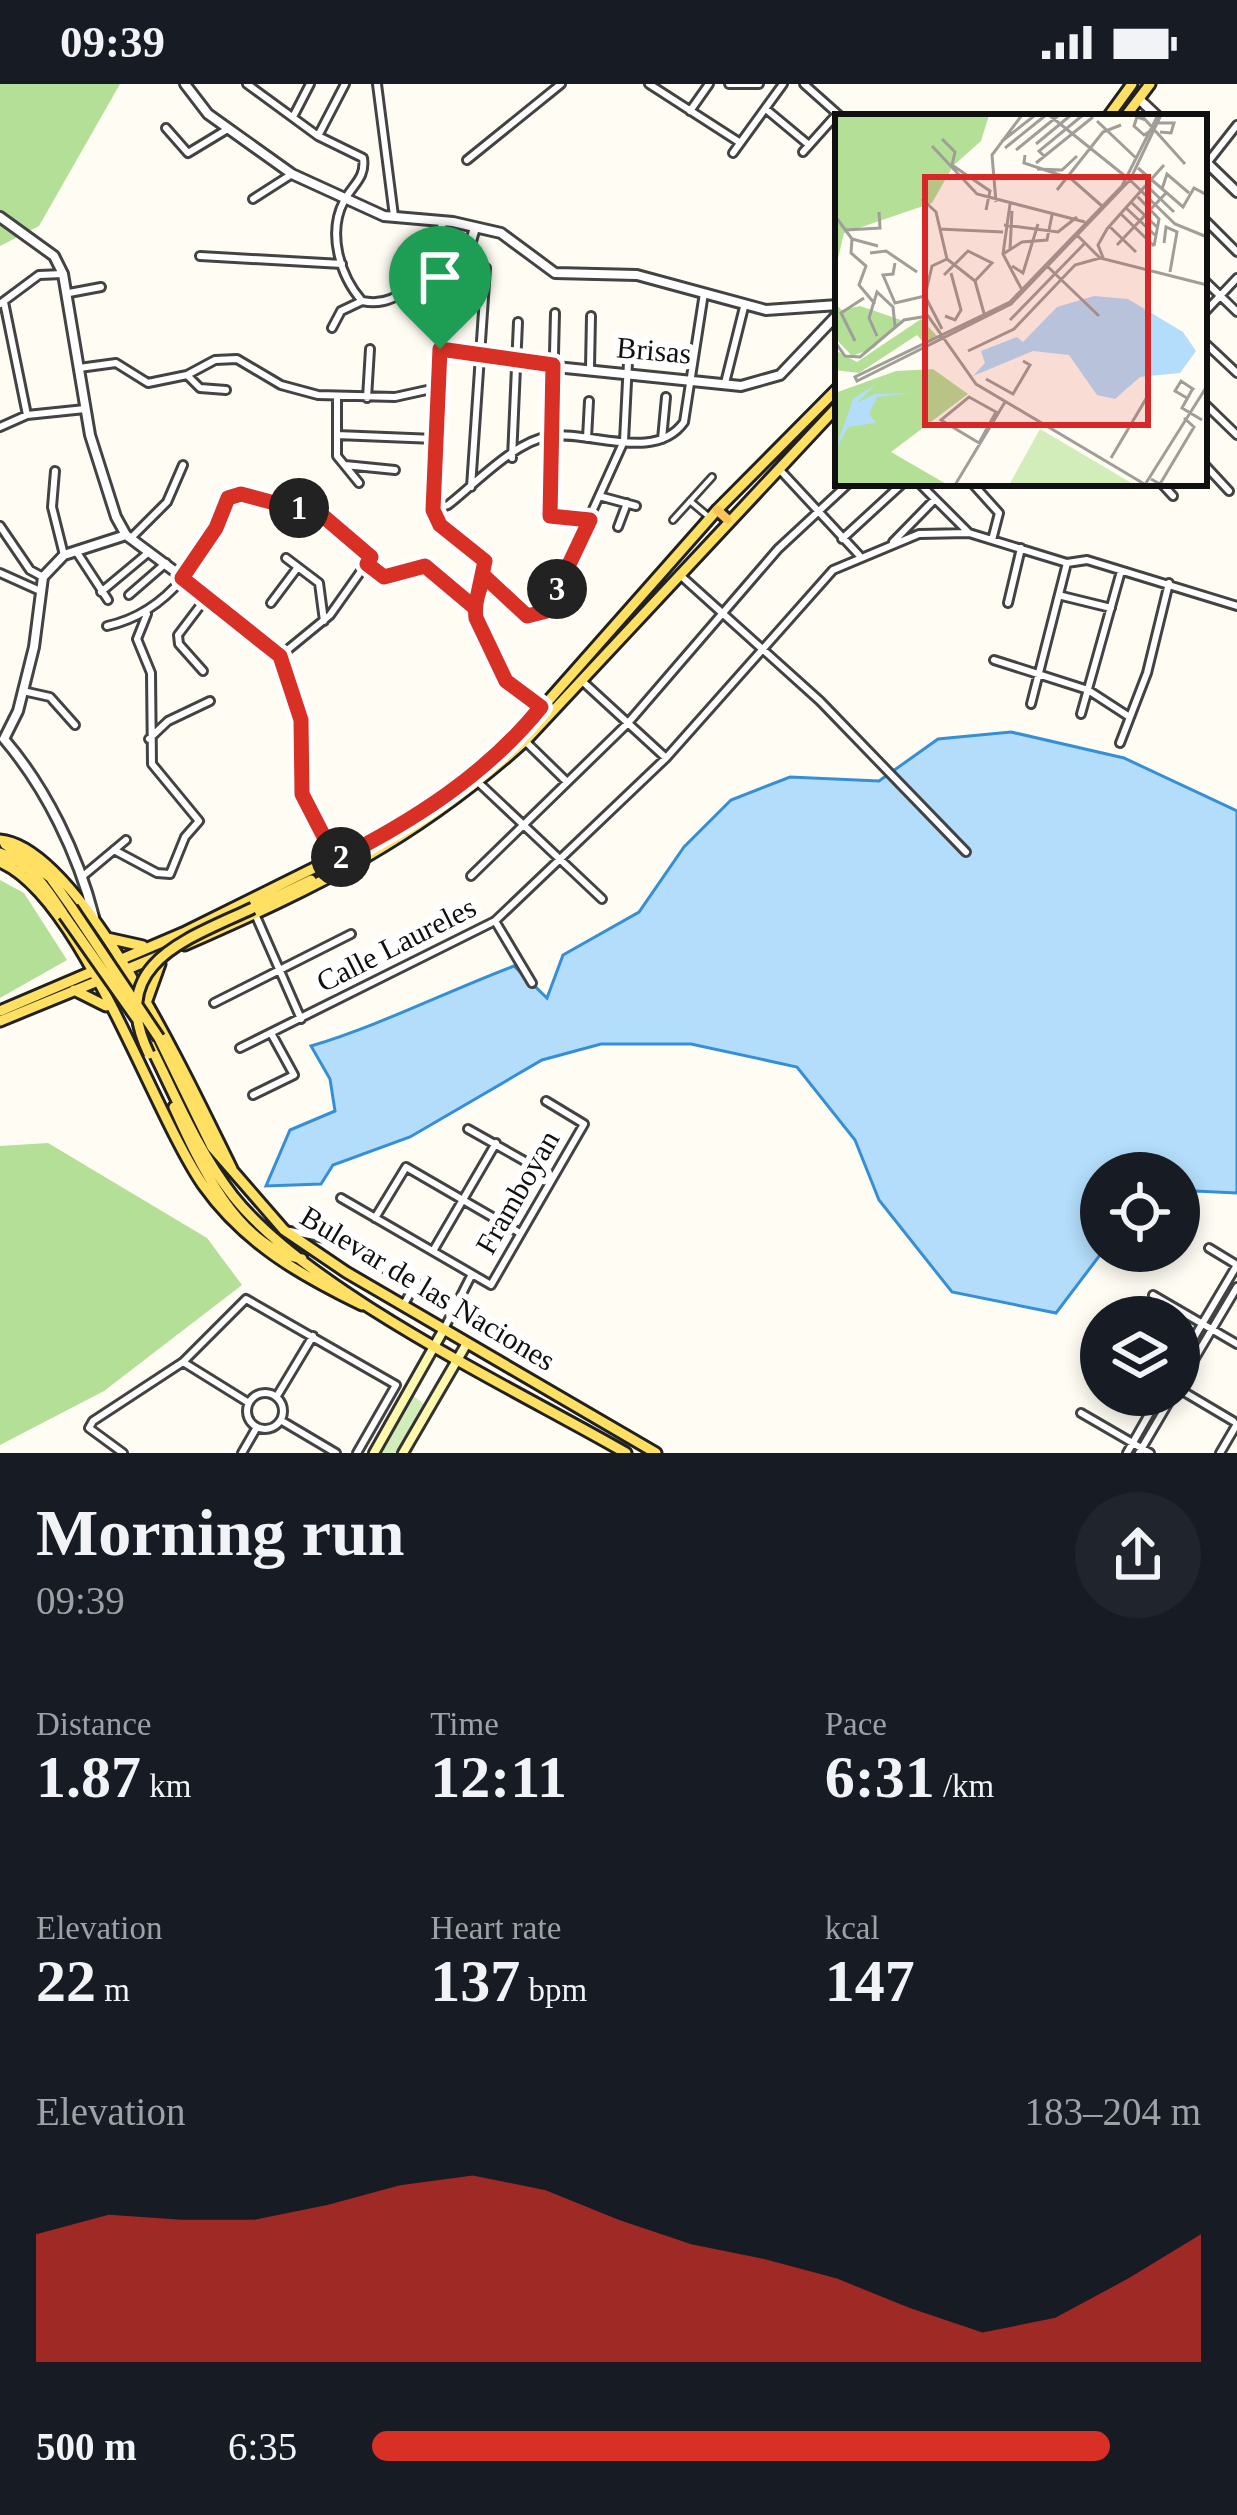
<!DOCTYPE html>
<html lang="en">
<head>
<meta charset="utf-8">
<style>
  body { margin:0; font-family:"Times New Roman",serif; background:#20242c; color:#f1f3f6; height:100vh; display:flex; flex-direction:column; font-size:45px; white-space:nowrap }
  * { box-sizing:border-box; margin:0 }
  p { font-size:39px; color:#9ea1a6 }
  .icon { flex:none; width:66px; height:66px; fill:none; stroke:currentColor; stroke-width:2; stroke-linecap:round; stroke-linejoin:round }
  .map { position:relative; height:1369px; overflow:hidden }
  .details { display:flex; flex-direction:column; background:#171b24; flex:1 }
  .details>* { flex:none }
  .tools { position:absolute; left:1080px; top:1068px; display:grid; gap:24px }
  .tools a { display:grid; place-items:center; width:120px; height:120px; border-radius:50%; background:#171b24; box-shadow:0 6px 18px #0003; font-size:60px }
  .pin { position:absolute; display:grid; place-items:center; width:102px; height:102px; color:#fff; margin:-123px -51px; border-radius:50% 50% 50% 0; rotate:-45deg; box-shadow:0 0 12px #0007 }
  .pin .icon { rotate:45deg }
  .km { position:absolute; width:60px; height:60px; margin:-30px; border-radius:50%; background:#222; color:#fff; font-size:33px; line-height:60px; text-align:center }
  .round { display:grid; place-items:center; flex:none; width:126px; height:126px; border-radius:63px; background:#20242c }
  .overview { display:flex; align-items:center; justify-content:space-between; height:204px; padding:0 36px }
  h1 { font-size:66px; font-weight:700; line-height:90px }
  .metrics { display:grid; grid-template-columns:repeat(3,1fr); gap:18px; height:204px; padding:12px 36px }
  .metrics div { display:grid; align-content:center }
  .metrics b { font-size:60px; font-weight:700 }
  .metrics small { font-size:33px; font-weight:400 }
  .metrics p { font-size:33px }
  .chart { height:336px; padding:24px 36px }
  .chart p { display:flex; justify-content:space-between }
  .chart svg { width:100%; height:216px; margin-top:12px; fill:#d93025; opacity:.7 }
  ul { padding:0 36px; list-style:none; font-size:39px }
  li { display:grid; grid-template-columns:192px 144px 1fr; align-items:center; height:90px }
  li i { height:30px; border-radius:15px; background:#d93025 }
  .status { display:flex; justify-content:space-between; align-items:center; height:84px; padding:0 60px; background:#171b24; direction:ltr }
  .status svg { height:33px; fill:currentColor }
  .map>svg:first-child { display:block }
  .green { fill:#d2edb9 }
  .forest { fill:#b4df97 }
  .water { fill:#b3ddfa; stroke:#358fd7; stroke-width:3 }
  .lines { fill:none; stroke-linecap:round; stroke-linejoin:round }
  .pedestrian-casing { stroke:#434343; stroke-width:10 }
  .minor-casing { stroke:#434343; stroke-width:12 }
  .tertiary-casing { stroke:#434343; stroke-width:14 }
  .secondary-casing { stroke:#323232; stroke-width:14 }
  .primary-casing { stroke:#212121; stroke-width:15 }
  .trunk-casing { stroke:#212121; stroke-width:15 }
  .pedestrian { stroke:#fff; stroke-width:4.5 }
  .minor { stroke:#fff; stroke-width:6 }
  .tertiary { stroke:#fff; stroke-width:8 }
  .secondary { stroke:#fff9ae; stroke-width:8 }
  .primary { stroke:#ffe063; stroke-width:9 }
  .trunk { stroke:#fec45a; stroke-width:9 }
  .primary-bridge-casing { stroke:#212121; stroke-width:15; stroke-linecap:butt }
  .primary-bridge { stroke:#ffe063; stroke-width:9 }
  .route-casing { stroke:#fff; stroke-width:24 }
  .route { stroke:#d93025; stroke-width:15 }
  .labels { text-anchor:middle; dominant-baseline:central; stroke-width:12; stroke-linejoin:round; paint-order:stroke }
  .street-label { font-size:30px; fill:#101010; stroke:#fff }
  .inset-road { fill:none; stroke:#9f9e98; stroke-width:3 }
  .view { fill:#d62828; fill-opacity:0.15; stroke:#d62828; stroke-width:6 }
  .inset-edge { fill:none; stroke:#101010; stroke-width:6 }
</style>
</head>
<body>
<div class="status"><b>09:39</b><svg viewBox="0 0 49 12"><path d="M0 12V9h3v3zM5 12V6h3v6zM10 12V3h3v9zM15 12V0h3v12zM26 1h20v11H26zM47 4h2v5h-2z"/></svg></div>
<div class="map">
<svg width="1237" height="1369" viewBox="0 0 1237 1369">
  <rect width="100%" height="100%" fill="#fffdf3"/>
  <!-- green -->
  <path class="green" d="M411 1310 424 1320 396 1369H380Z"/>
  <!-- forest -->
  <path class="forest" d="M0 0H120L39 142 0 162Z
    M0 796 24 809 67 876 0 914Z
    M48 1059 207 1154 242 1201 104 1307 0 1361V1062Z"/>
  <!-- water -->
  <path class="water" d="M1011 648 1124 674 1237 727V1109L1195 1107 1179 1117V1089H1101L1103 1167 1056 1229 952 1208 879 1116 855 1056 797 983 691 960H601L542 976 410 1053 333 1081 321 1100 266 1102 290 1046 335 1027 330 995 311 962C381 941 445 908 514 882L547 914 563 871 639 828 684 763 731 716 790 693 879 697 938 655Z"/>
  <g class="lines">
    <defs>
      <path id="pedestrian" d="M690 417 709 433
        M673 436 712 393"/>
      <path id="minor" d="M247 0 318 52 363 74C366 94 353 100 344 117 327 149 340 192 362 217 414 227 422 172 444 138
        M377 0 394 132
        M649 0 739 58
        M729 0H759
        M804 0 841 33
        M767 26 809 61
        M690 27 709 0
        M293 33 310 0
        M166 44 188 69 226 46
        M318 52 345 0
        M803 68 837 30
        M733 69 783 0
        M467 76 561 0
        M1204 83 1237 41
        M253 115 292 90
        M1204 135 1237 168
        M200 172 342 180
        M1204 196 1237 228
        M69 209 101 203
        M4 218 27 331
        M0 220 39 191 63 190
        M555 229 550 432 588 436
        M1204 229 1237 194
        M332 244 341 227 362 217
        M1204 258 1237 289
        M79 284 116 279 148 299 187 291 215 276 237 275 281 301 318 311 395 313 436 304
        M590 284 591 232
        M187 291 200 304 226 306
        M725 299 744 223
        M337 312V372L359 399
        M367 314 370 265
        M1204 319 1237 351
        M0 343 27 331 85 325
        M337 351 435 355
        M587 354 589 317
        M662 355 666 313
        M512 374 518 238
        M1204 380 1229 407
        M345 381 395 386
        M780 386 859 471
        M55 387 52 423 64 471
        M919 399 969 449 1067 479 1087 476 1237 522
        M972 399 999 429 992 456
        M1161 399 1173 412
        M471 403 486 184
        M599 412 636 422
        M433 426 448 421C475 400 514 358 549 352 589 346 655 379 684 338L704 209
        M0 442 30 486 43 493
        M618 443 627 419
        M131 454 167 418 183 381
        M842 455 903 399
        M893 458 935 415
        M76 467 108 516
        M286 474 319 499 324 537
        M367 480 391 494 418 480 425 482 475 524
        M0 489 38 506
        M680 491 820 617 966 768
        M485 492 527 532 547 527 624 357 629 258
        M101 508 149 468
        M129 511 166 479
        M1062 512 1111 524
        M271 519 298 483
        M1008 519 1021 464
        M107 542C171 528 204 472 228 414L241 410 323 432 371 473 330 531 280 572
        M994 576 1088 606 1128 632
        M203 587 179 560 178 551 206 514
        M581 596 666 674
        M23 607 50 613 75 641
        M1031 620 1067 479
        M1081 630 1121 487
        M149 655 168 637 210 617
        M525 657 566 697
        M1120 659 1147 589 1169 499
        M479 699 602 815
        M114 766 157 789 170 790 185 753 199 737 152 680 151 589 137 555 147 530
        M83 792 126 756
        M471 792 628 639 778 465 849 399
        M255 830 301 935
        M495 837 532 899
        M214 919 351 850
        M240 964 495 837 666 674 833 486 919 450 969 449
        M253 1011 294 991 271 949
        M468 1045 553 1093
        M341 1114 491 1201 584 1040 546 1017
        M375 1134 406 1083 520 1149
        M290 1147 330 1155 455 1222
        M1209 1164 1237 1181
        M433 1167 496 1059
        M1153 1211 1237 1260
        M403 1222 416 1199
        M444 1245 472 1190
        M183 1278 249 1319
        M1179 1279 1237 1181
        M1179 1301 1237 1203
        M1179 1305 1233 1337
        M247 1327a18 18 0 1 1 36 0a18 18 0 1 1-36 0Z
        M277 1312 313 1252
        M1081 1329 1150 1369
        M282 1337 336 1369
        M123 1369 89 1344 93 1337 183 1278 246 1215 396 1301 357 1369
        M242 1369 257 1343
        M1127 1369 1160 1311
        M1139 1369 1173 1311
        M1220 1369 1237 1340"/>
      <path id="tertiary" d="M185 0 208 30 292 90 384 132 453 138 501 149 555 189 637 191 766 226 838 221
        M1140 16 1158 33
        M1204 76 1237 108
        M0 133 54 172 63 190 90 351 116 433 126 451 255 547 280 572 301 636 302 710 335 774
        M474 147 439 265 433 426 440 441 485 477C484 493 475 507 475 523 475 566 508 602 541 623
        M439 265 517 279 741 302 780 291 838 230
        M94 833C78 770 46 704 4 655L18 627 34 563 43 493 64 471 126 451"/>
      <path id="secondary" d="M374 1369 444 1245
        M403 1369 467 1259"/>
      <path id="primary" d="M1108 33 1132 0
        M1125 33 1150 0
        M0 756C82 763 195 1011 232 1085
        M5 760 50 793 72 824
        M0 769C31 779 47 805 64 831
        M0 778C81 812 151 1025 203 1101 244 1159 300 1191 362 1221
        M253 824 311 796
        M107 854 143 862
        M185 861C319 802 415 756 525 657L838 322
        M74 906 106 922
        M146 919 160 880
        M0 927 183 849 413 735 519 650 717 426 838 304
        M0 937 164 870
        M159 954 212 1063 284 1146 346 1188 656 1369
        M149 959C175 1011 197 1066 233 1112 309 1208 517 1306 626 1369
        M174 1023C198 1076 237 1164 302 1175"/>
      <path id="trunk" d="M717 426 727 435"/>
    </defs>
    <!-- pedestrian casing -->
    <use href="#pedestrian" class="pedestrian-casing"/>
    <!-- minor casing -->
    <use href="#minor" class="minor-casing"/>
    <!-- tertiary casing -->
    <use href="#tertiary" class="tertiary-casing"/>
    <!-- secondary casing -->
    <use href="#secondary" class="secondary-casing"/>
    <!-- primary casing -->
    <use href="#primary" class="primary-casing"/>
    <!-- trunk casing -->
    <use href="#trunk" class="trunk-casing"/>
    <!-- pedestrian -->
    <use href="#pedestrian" class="pedestrian"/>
    <!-- minor -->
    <use href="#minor" class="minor"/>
    <!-- tertiary -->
    <use href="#tertiary" class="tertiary"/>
    <!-- secondary -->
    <use href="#secondary" class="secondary"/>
    <!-- primary -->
    <use href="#primary" class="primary"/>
    <!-- trunk -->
    <use href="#trunk" class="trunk"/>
    <defs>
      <path id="primary-bridge" d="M72 824 159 954
        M64 831 137 935
        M149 970C105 879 188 855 253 824"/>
    </defs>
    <!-- primary-bridge casing -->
    <use href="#primary-bridge" class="primary-bridge-casing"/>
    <!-- primary-bridge -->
    <use href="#primary-bridge" class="primary-bridge"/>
  </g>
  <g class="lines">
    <defs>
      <path id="route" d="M440 265 433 426 440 441 485 477 475 524 425 482 384 493 367 480 371 473 323 432 241 410 228 414 216 444 182 494 280 572 301 636 302 710 336 776C413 737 486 691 541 623L506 597 476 534C474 518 479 507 484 492L527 532 547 527 590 436 550 432 553 281 440 265"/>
    </defs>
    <!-- route casing -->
    <use href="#route" class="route-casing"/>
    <!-- route -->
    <use href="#route" class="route"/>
  </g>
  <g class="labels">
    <!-- street labels -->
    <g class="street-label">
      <text transform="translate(654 266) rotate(5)">Brisas</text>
      <text transform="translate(396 860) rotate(-27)">Calle Laureles</text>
      <text transform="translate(517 1108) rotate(-60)">Framboyan</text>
      <text transform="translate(428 1204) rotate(31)">Bulevar de las Naciones</text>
    </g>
  </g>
  <!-- overview -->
  <g transform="translate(835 30)">
    <rect width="372" height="372" fill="#fffdf3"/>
    <path d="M205 315 300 371H174Z" fill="#d2edb9"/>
    <path d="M0 1H154L146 27 118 52 97 89 9 119 0 157ZM0 190 7 196 25 192 66 206 39 234 17 242 0 224ZM86 205 102 222 89 229 82 221 24 259 0 256V236L22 248ZM98 255 133 280 56 338 113 371H0V279L61 257Z" fill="#b4df97"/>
    <path d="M259 182 293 185 348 218 361 237 345 259 305 263 280 285 262 281 234 241 198 237 138 262 150 249 146 237 182 223 188 228 222 193ZM41 270 22 289 40 280 77 279 42 283 34 300 41 309 13 313 0 337 18 285Z" fill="#b3ddfa"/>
    <path class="inset-road" d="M214 1 290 62M306 1 350 50M323 1 287 72 175 188 20 263 22 267 176 190 295 66 326 1M311 6 302 3 299 12 309 21 317 16M262 7 301 44M322 9H339L336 19 325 18M107 25 120 38 117 51 155 77 151 96M166 28 199 2M201 30 236 1M97 32 142 80 250 108M170 34 211 1M181 36 224 1M190 41 189 49 231 63M209 42 204 37 248 1M201 49 258 3M303 54 348 93 359 74 372 81M202 55 227 56 242 42M234 63 267 92M295 66 340 110 372 123M312 72 339 98M327 75 332 60 354 79M222 76 268 18 286 11M303 83 324 105 319 132M87 85 101 98 112 145M161 88 157 41 187 1M297 89 323 114M175 90 168 140 187 176M291 94 321 122M285 99 319 132M0 102 17 125 43 132M169 111 223 118 242 103M274 112 301 138M104 115 168 118M10 116 45 114 44 98M241 120 265 144 372 171M17 125 16 139 31 152 24 171 40 190M329 129 331 113 342 118 335 158M282 131 331 79M175 136 177 97M35 139 51 137 82 158M168 140 187 128 212 126 217 101M112 145 140 167 150 203M269 146 263 131 272 115 329 51M60 149 58 160 48 161 60 189 90 182M177 152 188 159 203 110M212 152 264 202M109 161 133 137 157 149 140 167M110 202 120 206 126 196 116 159M175 206 250 129M107 215 90 182 97 152 112 145M42 222 34 204 42 178 58 193 60 212M20 227 6 199 29 184M0 228 10 242 25 243 69 206 93 202 141 270 311 371M133 237 179 215 240 151 265 144M151 265 178 280 195 251 188 247M134 283 161 298 144 329 106 306ZM352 284 340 277 346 267 358 275 357 276 347 294 367 306M276 344 315 278M316 365 325 370 359 313 349 304M311 369 372 272M120 371 170 288"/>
    <path class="view" d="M90 63H313V311H90Z"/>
    <rect width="372" height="372" class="inset-edge"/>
  </g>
</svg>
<div class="tools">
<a><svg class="icon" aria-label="locate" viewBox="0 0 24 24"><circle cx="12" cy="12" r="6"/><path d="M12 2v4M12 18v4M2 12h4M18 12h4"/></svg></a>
<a><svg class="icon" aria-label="layers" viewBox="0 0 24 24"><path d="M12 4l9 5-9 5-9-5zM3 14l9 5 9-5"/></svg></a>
</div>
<div class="pin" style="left:440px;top:265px;background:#1e9e55"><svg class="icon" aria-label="arrive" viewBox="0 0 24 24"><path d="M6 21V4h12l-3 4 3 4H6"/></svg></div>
<b class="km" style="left:299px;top:424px">1</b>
<b class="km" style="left:341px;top:773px">2</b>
<b class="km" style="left:557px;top:505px">3</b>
</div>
<section class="details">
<div class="overview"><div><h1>Morning run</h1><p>09:39</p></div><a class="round"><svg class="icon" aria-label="share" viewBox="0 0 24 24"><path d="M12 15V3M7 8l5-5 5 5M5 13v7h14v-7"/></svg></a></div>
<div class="metrics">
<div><p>Distance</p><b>1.87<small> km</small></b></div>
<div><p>Time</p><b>12:11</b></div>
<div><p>Pace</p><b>6:31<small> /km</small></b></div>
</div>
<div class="metrics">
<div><p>Elevation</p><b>22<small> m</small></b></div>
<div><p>Heart rate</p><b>137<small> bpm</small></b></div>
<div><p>kcal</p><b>147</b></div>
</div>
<div class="chart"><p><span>Elevation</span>183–204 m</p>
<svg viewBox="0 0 160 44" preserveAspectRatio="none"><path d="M0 44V18L10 14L20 15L30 15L40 12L50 8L60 6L70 9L80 15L90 20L100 23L110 27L120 33L130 38L140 35L150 27L160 18V44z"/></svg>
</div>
<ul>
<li><b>500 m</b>6:35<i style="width:89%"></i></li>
</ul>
</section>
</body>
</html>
